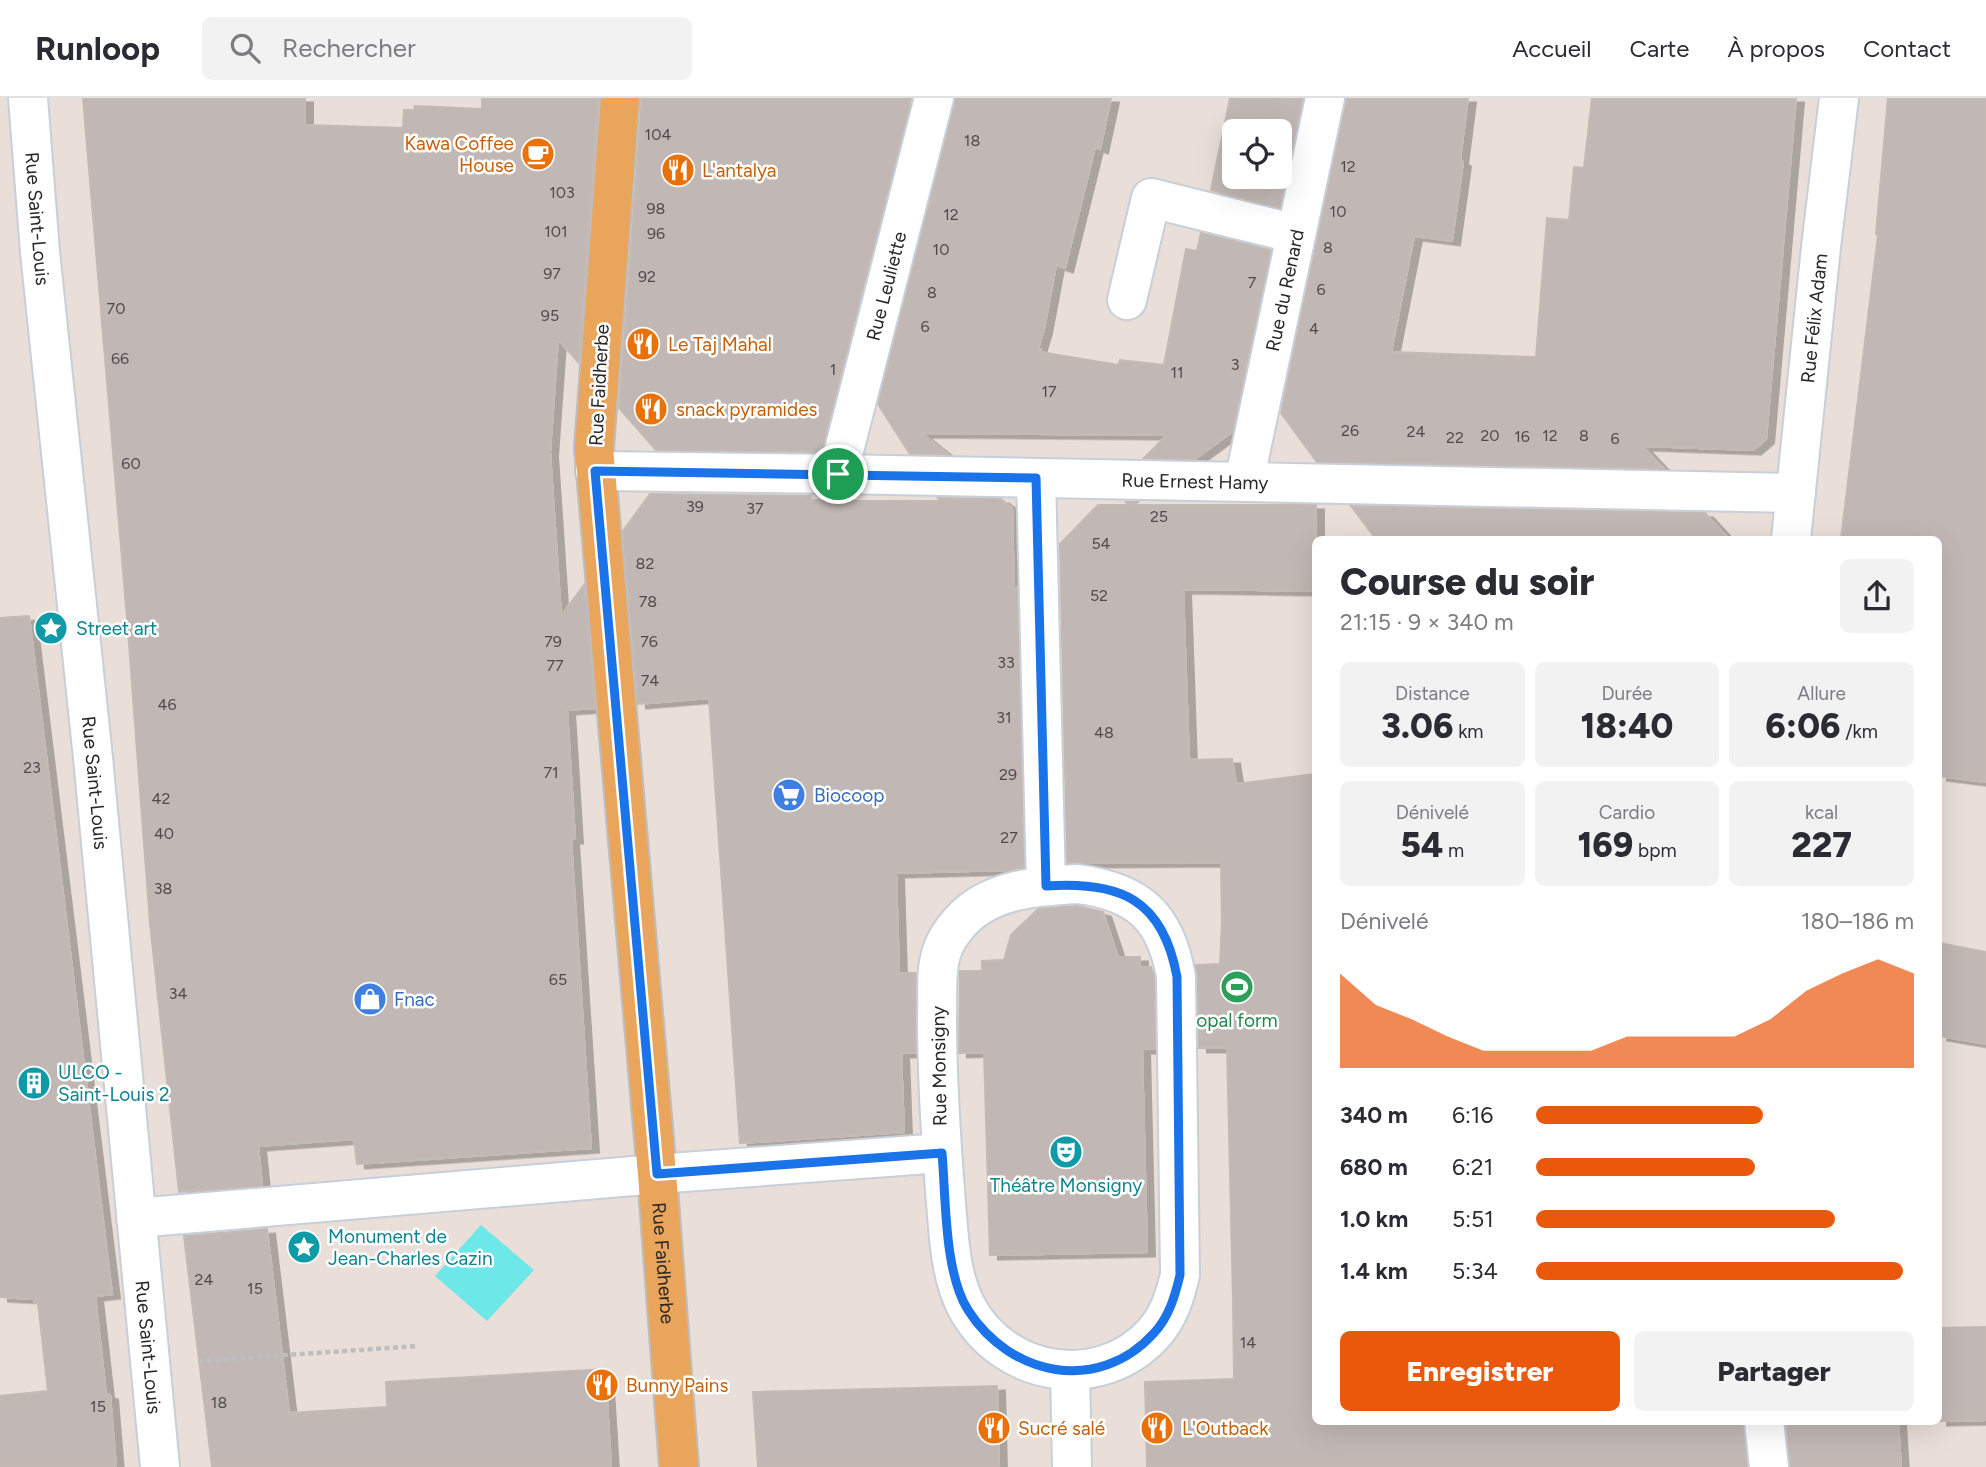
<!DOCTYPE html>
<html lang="fr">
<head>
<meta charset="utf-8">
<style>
  body { margin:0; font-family:Figtree,sans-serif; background:#f2f2f3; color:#2b2b33; height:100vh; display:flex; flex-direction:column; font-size:26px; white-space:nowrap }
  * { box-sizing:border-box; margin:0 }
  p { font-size:23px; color:#7c7c81 }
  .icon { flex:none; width:38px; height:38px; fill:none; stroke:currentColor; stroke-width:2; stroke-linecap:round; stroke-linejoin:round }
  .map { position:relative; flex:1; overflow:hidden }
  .sheet { position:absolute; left:1312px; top:438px; width:630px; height:889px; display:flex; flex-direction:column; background:#fff; border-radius:10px; box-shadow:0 7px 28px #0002 }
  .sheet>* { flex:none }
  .buttons { position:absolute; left:1222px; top:21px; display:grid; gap:14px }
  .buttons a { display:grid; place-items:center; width:70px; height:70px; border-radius:10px; background:#fff; box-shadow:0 7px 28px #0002; font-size:35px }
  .pin { position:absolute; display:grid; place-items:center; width:60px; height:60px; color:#fff; margin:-30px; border:4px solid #fff; border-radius:50%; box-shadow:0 2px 7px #0007 }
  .round { display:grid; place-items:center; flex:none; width:74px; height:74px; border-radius:10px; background:#f2f2f3 }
  .head { display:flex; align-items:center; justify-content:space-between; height:119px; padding:0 28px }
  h1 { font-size:38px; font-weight:800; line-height:52px }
  .metrics { display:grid; grid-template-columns:repeat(3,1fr); gap:10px; height:119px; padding:7px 28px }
  .metrics div { display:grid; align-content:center; border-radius:10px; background:#f2f2f3; text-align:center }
  .metrics b { font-size:35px; font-weight:800 }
  .metrics small { font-size:19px; font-weight:400 }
  .metrics p { font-size:19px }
  .chart { height:196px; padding:14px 28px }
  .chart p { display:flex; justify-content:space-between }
  .chart svg { width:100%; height:126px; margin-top:7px; fill:#ea580c; opacity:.7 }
  .cta { display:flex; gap:14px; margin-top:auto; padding:14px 28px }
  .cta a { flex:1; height:80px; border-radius:10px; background:#ea580c; color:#fff; font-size:28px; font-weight:800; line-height:80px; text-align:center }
  .cta a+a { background:#f2f2f3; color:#2b2b33 }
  ul { padding:0 28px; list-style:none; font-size:23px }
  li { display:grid; grid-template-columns:112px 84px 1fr; align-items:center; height:52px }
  li i { height:18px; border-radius:9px; background:#ea580c }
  header { display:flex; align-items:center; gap:42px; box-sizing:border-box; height:98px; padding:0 35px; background:#fff; border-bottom:2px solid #e1e1e2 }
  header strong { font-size:33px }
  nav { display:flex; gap:38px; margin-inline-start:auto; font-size:24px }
  .search { width:490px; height:63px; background:#f2f2f3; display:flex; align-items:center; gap:18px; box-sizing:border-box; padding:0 24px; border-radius:10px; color:#7c7c81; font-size:26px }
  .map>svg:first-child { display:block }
  .water { fill:#6ee7e8 }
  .building { fill:#c1b8b5; stroke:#c4b9b3; stroke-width:2; fill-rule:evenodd; filter:url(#shadow) }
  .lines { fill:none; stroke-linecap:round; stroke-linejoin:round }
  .minor-casing { stroke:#c7cfd9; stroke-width:42 }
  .major-casing { stroke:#bebebe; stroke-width:42 }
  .path { stroke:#bebebe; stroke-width:4.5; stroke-dasharray:5 3.5; stroke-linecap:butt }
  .minor { stroke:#fff; stroke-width:38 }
  .major { stroke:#eaa55d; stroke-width:38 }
  .route-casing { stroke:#fff; stroke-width:14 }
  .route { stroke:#1a73e8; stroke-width:9 }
  .labels { text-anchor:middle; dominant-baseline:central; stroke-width:5; stroke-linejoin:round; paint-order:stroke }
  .number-label { font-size:16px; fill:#4e4b4a }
  .food-label { font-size:19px; fill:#c56008; stroke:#fff; text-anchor:start }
  .street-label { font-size:19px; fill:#272727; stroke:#fff }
  .culture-label { font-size:19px; fill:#0d838f; stroke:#fff; text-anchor:start }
  .shop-label { font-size:19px; fill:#366cbe; stroke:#fff; text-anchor:start }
  .leisure-label { font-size:19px; fill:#27864d; stroke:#fff }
</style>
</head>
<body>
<header>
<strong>Runloop</strong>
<div class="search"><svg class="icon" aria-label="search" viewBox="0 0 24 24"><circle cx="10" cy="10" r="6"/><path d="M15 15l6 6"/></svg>Rechercher</div>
<nav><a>Accueil</a><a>Carte</a><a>À propos</a><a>Contact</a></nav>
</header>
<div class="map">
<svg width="1986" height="1369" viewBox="0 0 1986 1369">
  <defs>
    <filter id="shadow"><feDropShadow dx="8" dy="4.5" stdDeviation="0" flood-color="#0004"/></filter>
  </defs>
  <rect width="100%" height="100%" fill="#e9ded8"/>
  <!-- water -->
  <path class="water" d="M481 1127 534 1172 487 1223 435 1178Z"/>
  <!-- building -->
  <path class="building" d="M83 0H305V27L403 30 404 12H414L415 8 482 11V0H598L578 264 558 241 550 354 561 518 584 487 595 610 567 612 575 741H571L591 1050 357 1066 354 1041 258 1048 262 1087 179 1094 150 825 127 520Z
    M642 0H911L821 354 656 352 619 310Z
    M955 0H1111L1100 51 1095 49 1065 170 1056 167 1044 231 1038 251H1041L1040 254 1118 267 1120 262 1164 267 1186 151 1197 153 1201 135 1271 152 1232 334 1195 361 1144 360 1167 337 921 335 947 356H910L878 306Z
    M1230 0H1303L1280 109 1211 92ZM1234 33H1279V79H1234Z
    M1346 0H1468L1460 62 1463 64 1452 143 1414 138 1391 254 1536 259 1547 120 1569 122 1574 69 1584 70 1592 0H1796L1766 341 1753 352 1642 348 1663 370 1317 364 1281 315Z
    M1888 0H1986V684L1939 678V441H1841L1878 137 1876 136Z
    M650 396 811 398 810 403H940L938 400 1001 401 1012 410 1014 493 1017 490 1024 769 1009 772 896 775 899 875H916V955H901L904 1034 740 1045 709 600 638 606 623 433Z
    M1126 404H1138L1134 407H1316V493L1183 491 1189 662 1232 661 1236 686 1316 676V1323H1743L1747 1369H1147L1145 1284 1234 1281 1233 1201 1227 950H1199L1196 867 1220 866 1222 824 1221 764 1067 765 1060 446 1098 407H1129Z
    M1351 408 1705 415 1729 441H1376Z
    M29 518 112 1196 95 1198 106 1296 110 1297 116 1369H0V1298L48 1293 38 1205H35L34 1201 0 1199V520Z
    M1077 808 1103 814 1118 859H1140V869H1151L1154 882 1155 951H1142L1147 1154 990 1157 984 954 959 955 960 873H982V863L1004 862 1011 837 1038 811Z
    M1939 845 1986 854V946L1939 938Z
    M267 1131 289 1315 387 1309 386 1284 605 1271 611 1369H212L184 1138Z
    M1986 1229V1322L1939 1323V1230Z
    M997 1288 999 1369H758L753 1294Z
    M1786 1323H1898L1901 1369H1790Z"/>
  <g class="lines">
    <defs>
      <g id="minor">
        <path id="s1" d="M28 0 40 154 93 660 160 1369"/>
        <path d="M1127 202 1151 100 1296 136"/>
        <path id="s2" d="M595 373 838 376 1796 395"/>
        <path id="s3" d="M838 376 934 0"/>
        <path d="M1036 380 1046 788"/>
        <path id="s4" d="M1244 384 1325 0"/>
        <path id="s5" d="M1791 441 1821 149 1839 0"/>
        <path d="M1078 786C1138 794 1166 818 1176 879L1180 1177C1175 1198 1169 1218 1154 1235 1100 1295 1003 1279 966 1208 950 1176 949 1140 946 1105 941 1043 937 981 937 919 938 899 935 876 941 856 944 845 952 833 960 824 989 791 1037 788 1078 786Z"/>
        <path d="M136 1120 657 1076 942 1055"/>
        <path d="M1070 1274 1072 1369"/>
        <path d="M1764 1323 1769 1369"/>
      </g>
      <g id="major">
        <path id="s6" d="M620 0 594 350 657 1076 679 1369"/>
      </g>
    </defs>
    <!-- minor casing -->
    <use href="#minor" class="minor-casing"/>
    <!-- major casing -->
    <use href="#major" class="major-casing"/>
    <!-- path -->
    <path class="path" d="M198 1263 418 1248"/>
    <!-- minor -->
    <use href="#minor" class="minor"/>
    <!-- major -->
    <use href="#major" class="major"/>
  </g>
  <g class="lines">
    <defs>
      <path id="route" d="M595 373 1036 380 1046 788C1120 783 1163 801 1177 879L1180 1177C1175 1198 1169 1219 1154 1235 1098 1297 1010 1278 968 1212 944 1174 946 1100 942 1055L657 1076Z"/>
    </defs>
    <!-- route casing -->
    <use href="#route" class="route-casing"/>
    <!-- route -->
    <use href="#route" class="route"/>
  </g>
  <!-- icons -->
  <defs>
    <symbol id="cafe-disc" viewBox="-11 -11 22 22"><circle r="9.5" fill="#e8710a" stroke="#fff"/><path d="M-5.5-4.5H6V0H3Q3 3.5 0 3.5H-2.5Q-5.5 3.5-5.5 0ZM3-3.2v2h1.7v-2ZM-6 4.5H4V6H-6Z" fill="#fff"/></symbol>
    <symbol id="restaurant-disc" viewBox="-11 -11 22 22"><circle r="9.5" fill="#e8710a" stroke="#fff"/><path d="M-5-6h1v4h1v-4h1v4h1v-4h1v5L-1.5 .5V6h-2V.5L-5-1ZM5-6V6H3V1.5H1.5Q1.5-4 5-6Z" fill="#fff"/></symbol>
    <symbol id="sight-disc" viewBox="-11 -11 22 22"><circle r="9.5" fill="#0f9aa8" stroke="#fff"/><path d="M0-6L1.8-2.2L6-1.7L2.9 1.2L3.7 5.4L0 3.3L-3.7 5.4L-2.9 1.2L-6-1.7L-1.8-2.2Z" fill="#fff"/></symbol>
    <symbol id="supermarket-disc" viewBox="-11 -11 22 22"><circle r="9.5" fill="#3f7fe0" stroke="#fff"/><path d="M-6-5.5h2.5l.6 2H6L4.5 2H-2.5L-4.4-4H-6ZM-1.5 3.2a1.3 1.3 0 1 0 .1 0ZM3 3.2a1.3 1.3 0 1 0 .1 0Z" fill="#fff"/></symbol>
    <symbol id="stadium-disc" viewBox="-11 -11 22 22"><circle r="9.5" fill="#2e9e5b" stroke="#fff"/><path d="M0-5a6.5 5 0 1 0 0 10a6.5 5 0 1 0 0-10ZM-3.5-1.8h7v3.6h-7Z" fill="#fff"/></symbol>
    <symbol id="shop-disc" viewBox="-11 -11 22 22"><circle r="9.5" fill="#3f7fe0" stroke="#fff"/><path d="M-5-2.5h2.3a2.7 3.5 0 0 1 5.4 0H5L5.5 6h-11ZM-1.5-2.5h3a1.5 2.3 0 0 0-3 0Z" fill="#fff"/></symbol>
    <symbol id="building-disc" viewBox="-11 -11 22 22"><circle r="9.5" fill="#0f9aa8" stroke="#fff"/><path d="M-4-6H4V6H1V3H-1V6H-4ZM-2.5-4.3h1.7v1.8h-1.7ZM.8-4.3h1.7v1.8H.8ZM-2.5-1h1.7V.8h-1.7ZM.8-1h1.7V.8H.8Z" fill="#fff"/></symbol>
    <symbol id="theatre-disc" viewBox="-11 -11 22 22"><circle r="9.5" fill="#0f9aa8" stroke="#fff"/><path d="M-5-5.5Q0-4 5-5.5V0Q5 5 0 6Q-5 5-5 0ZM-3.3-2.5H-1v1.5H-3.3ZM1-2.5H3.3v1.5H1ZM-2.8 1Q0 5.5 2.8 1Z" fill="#fff"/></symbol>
  </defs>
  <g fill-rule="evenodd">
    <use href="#cafe-disc" x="519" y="37" width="38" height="38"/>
    <use href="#restaurant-disc" x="659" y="53" width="38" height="38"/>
    <use href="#restaurant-disc" x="624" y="227" width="38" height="38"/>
    <use href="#restaurant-disc" x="632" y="292" width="38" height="38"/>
    <use href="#sight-disc" x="32" y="511" width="38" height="38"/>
    <use href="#supermarket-disc" x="770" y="678" width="38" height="38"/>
    <use href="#stadium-disc" x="1218" y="870" width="38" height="38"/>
    <use href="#shop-disc" x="351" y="882" width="38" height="38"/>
    <use href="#building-disc" x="15" y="966" width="38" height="38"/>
    <use href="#theatre-disc" x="1047" y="1035" width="38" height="38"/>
    <use href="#sight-disc" x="285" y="1130" width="38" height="38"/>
    <use href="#restaurant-disc" x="583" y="1268" width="38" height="38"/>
    <use href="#restaurant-disc" x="975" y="1311" width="38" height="38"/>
    <use href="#restaurant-disc" x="1138" y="1311" width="38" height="38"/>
  </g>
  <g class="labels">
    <!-- number labels -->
    <g class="number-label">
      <text x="658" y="36">104</text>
      <text x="972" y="42">18</text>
      <text x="1348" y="68">12</text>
      <text x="562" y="94">103</text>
      <text x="656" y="110">98</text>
      <text x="1338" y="113">10</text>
      <text x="951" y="116">12</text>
      <text x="556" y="133">101</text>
      <text x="656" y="135">96</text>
      <text x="1328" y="149">8</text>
      <text x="941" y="151">10</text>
      <text x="552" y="175">97</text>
      <text x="647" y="178">92</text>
      <text x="1252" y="184">7</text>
      <text x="1321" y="191">6</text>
      <text x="932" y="194">8</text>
      <text x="116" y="210">70</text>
      <text x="550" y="217">95</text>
      <text x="925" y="228">6</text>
      <text x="1314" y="230">4</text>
      <text x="120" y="260">66</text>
      <text x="1235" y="266">3</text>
      <text x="833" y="271">1</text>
      <text x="1177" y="274">11</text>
      <text x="1049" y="293">17</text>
      <text x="1350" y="332">26</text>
      <text x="1416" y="333">24</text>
      <text x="1490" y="337">20</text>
      <text x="1550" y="337">12</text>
      <text x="1584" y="337">8</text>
      <text x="1522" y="338">16</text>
      <text x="1455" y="339">22</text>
      <text x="1615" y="340">6</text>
      <text x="131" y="365">60</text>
      <text x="695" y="408">39</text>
      <text x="755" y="410">37</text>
      <text x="1159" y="418">25</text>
      <text x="1101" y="445">54</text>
      <text x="645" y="465">82</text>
      <text x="1099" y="497">52</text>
      <text x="648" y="503">78</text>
      <text x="553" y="543">79</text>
      <text x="649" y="543">76</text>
      <text x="1006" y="564">33</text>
      <text x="555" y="567">77</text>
      <text x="650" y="582">74</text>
      <text x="167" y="606">46</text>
      <text x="1004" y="619">31</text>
      <text x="1104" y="634">48</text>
      <text x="32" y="669">23</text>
      <text x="551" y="674">71</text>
      <text x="1008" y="676">29</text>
      <text x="161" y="700">42</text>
      <text x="164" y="735">40</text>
      <text x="1009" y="739">27</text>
      <text x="163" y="790">38</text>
      <text x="558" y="881">65</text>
      <text x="178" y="895">34</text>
      <text x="204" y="1181">24</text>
      <text x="255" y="1190">15</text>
      <text x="1248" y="1244">14</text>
      <text x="219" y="1304">18</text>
      <text x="98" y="1308">15</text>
    </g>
    <!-- food labels -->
    <g class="food-label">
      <text x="514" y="45" text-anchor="end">Kawa Coffee<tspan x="514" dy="22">House</tspan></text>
      <text x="702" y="72">L'antalya</text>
      <text x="668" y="246">Le Taj Mahal</text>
      <text x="676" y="311">snack pyramides</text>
      <text x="626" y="1287">Bunny Pains</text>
      <text x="1018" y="1330">Sucré salé</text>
      <text x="1182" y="1330">L'Outback</text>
    </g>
    <!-- street labels -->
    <g class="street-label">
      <text stroke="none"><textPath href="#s1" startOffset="121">Rue Saint-Louis</textPath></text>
      <text stroke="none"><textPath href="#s3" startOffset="194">Rue Leuliette</textPath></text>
      <text stroke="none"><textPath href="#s4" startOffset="196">Rue du Renard</textPath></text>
      <text stroke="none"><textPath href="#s5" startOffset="222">Rue Félix Adam</textPath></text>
      <text transform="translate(599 287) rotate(-87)">Rue Faidherbe</text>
      <text stroke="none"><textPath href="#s2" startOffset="600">Rue Ernest Hamy</textPath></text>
      <text stroke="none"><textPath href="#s1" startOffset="688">Rue Saint-Louis</textPath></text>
      <text transform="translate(939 968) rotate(-91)">Rue Monsigny</text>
      <text stroke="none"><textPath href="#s6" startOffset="1169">Rue Faidherbe</textPath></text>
      <text stroke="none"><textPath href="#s1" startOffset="1255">Rue Saint-Louis</textPath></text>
    </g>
    <!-- culture labels -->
    <g class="culture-label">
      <text x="76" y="530">Street art</text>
      <text x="58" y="974">ULCO -<tspan x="58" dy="22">Saint-Louis 2</tspan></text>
      <text x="1066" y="1087" text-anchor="middle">Théâtre Monsigny</text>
      <text x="328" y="1138">Monument de<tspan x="328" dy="22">Jean-Charles Cazin</tspan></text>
    </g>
    <!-- shop labels -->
    <g class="shop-label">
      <text x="814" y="697">Biocoop</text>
      <text x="394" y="901">Fnac</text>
    </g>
    <!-- leisure labels -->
    <g class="leisure-label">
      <text x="1237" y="922">opal form</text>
    </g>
  </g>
</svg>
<div class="buttons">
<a><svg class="icon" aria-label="locate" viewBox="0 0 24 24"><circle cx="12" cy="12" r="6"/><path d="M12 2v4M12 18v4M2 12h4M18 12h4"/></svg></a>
</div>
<div class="pin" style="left:838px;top:376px;background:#1e9e55"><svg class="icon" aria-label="arrive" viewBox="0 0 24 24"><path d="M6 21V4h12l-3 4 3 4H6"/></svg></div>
<section class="sheet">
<div class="head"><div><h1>Course du soir</h1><p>21:15 · 9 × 340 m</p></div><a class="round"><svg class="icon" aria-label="share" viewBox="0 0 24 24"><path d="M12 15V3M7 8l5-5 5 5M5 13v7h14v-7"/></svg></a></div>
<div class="metrics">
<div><p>Distance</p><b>3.06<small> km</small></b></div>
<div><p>Durée</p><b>18:40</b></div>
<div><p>Allure</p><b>6:06<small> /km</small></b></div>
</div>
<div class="metrics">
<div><p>Dénivelé</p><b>54<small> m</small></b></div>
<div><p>Cardio</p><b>169<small> bpm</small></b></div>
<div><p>kcal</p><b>227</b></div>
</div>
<div class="chart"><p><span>Dénivelé</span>180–186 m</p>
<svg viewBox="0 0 160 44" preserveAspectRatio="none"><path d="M0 44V11L10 22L20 27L30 33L40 38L50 38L60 38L70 38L80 33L90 33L100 33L110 33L120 27L130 17L140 11L150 6L160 11V44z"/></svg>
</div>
<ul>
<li><b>340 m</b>6:16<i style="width:60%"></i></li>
<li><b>680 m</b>6:21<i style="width:58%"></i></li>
<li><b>1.0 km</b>5:51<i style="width:79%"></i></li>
<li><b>1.4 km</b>5:34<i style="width:97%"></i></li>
</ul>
<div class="cta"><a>Enregistrer</a><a>Partager</a></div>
</section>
</div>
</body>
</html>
